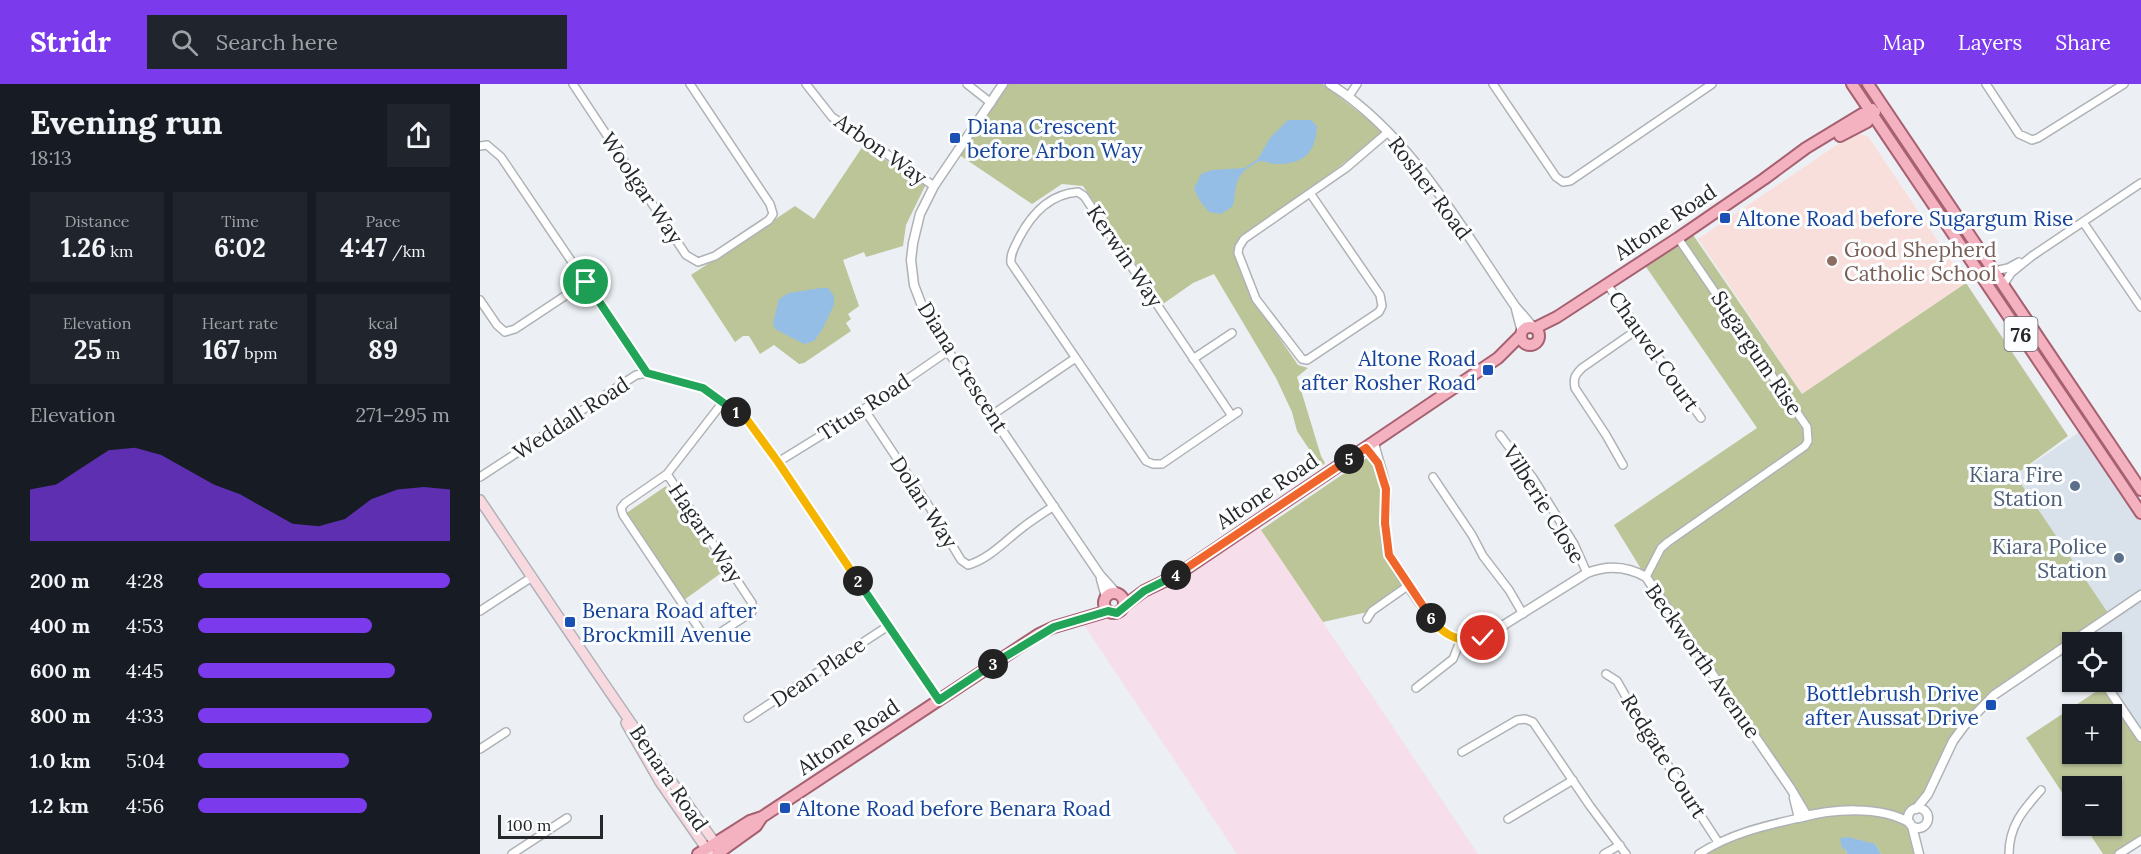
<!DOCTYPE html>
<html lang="en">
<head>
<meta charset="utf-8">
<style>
  body { margin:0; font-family:Lora,serif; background:#20242c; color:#f1f3f6; height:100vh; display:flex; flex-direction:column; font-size:22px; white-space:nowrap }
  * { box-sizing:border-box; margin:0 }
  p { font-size:20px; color:#9ea1a6 }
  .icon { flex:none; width:33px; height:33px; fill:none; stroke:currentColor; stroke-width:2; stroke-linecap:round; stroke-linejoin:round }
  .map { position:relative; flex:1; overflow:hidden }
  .details { display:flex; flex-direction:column; background:#171b24; width:480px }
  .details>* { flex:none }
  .tools { position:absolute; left:1582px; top:548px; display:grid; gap:12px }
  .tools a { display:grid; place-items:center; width:60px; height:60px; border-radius:0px; background:#171b24; box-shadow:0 2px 4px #0004; font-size:30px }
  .scale { position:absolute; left:18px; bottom:15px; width:105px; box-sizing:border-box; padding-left:6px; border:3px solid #262729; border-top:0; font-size:16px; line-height:21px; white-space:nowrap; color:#262729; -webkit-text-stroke:4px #fbfdfe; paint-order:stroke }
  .pin { position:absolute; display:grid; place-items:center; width:51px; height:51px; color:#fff; margin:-26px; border:3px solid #fff; border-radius:50%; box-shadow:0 2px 6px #0007 }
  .km { position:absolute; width:30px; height:30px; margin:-15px; border-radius:50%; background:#222; color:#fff; font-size:16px; line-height:30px; text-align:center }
  .round { display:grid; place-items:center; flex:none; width:63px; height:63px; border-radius:0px; background:#20242c }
  .head { display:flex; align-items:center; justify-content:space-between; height:102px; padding:0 30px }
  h1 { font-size:33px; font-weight:700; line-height:45px }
  .figures { display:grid; grid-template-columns:repeat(3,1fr); gap:9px; height:102px; padding:6px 30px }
  .figures div { display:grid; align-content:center; border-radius:0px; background:#20242c; text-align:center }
  .figures b { font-size:26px; font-weight:700 }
  .figures small { font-size:16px; font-weight:400 }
  .figures p { font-size:16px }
  .chart { height:168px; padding:12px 30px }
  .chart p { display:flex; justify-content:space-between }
  .chart svg { width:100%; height:108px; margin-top:6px; fill:#7c3aed; opacity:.7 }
  ul { padding:0 30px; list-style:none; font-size:20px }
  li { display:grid; grid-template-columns:96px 72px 1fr; align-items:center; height:45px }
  li i { height:15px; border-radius:8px; background:#7c3aed }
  header { display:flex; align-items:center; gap:36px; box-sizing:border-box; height:84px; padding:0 30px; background:#7c3aed; color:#fff }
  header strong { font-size:28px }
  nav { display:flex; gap:33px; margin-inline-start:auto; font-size:21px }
  .search { width:420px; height:54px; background:#20242c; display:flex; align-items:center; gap:15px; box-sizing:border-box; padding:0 21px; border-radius:0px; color:#9ea1a6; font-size:22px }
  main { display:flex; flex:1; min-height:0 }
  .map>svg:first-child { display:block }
  .built { fill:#d9e2eb }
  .industrial { fill:#f6deea }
  .education { fill:#f9dfdb }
  .green { fill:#bbc598; fill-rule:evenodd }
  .water { fill:#95bee7 }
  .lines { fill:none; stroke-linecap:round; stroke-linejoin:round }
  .minor-casing { stroke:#aeb2b6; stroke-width:10 }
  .tertiary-casing { stroke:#aeb2b6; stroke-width:11 }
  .secondary-casing { stroke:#aeb2b6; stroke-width:12 }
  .primary-casing { stroke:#a76070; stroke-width:14 }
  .minor { stroke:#fff; stroke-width:7 }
  .tertiary { stroke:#fff; stroke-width:8 }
  .secondary { stroke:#f9d9e0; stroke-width:9 }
  .primary { stroke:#f4b2c1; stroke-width:10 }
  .split-1-casing { stroke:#fff; stroke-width:12 }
  .split-2-casing { stroke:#fff; stroke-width:12 }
  .split-3-casing { stroke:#fff; stroke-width:12 }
  .split-4-casing { stroke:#fff; stroke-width:12 }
  .split-5-casing { stroke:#fff; stroke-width:12 }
  .split-6-casing { stroke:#fff; stroke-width:12 }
  .split-7-casing { stroke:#fff; stroke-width:12 }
  .split-1 { stroke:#22a559; stroke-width:8 }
  .split-2 { stroke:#f5b400; stroke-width:8 }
  .split-3 { stroke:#22a559; stroke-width:8 }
  .split-4 { stroke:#22a559; stroke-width:8 }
  .split-5 { stroke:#f0652b; stroke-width:8 }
  .split-6 { stroke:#f0652b; stroke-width:8 }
  .split-7 { stroke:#f5b400; stroke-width:8 }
  .transit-dot { fill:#1a4fb4; stroke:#fbfdfe; stroke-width:2 }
  .education-dot { fill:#8d6e63; stroke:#fbfdfe; stroke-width:2 }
  .service-dot { fill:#5c6f8a; stroke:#fbfdfe; stroke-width:2 }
  .labels { text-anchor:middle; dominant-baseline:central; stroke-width:6; stroke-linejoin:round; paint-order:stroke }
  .shield { fill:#fbfdfe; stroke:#666769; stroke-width:1.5 }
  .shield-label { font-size:20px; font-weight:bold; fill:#262729 }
  .transit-label { font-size:21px; fill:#164399; stroke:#fbfdfe; text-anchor:start }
  .street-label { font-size:21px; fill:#262729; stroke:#fbfdfe }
  .education-label { font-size:21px; fill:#785e54; stroke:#fbfdfe; text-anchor:start }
  .service-label { font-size:21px; fill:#4e5e75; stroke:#fbfdfe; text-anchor:end }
</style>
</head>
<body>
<header>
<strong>Stridr</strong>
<div class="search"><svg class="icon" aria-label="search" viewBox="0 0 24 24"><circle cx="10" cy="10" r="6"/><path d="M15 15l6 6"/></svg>Search here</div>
<nav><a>Map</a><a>Layers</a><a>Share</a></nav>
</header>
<main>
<section class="details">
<div class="head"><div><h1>Evening run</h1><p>18:13</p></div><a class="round"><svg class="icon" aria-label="share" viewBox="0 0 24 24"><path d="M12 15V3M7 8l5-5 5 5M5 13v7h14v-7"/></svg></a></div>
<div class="figures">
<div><p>Distance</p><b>1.26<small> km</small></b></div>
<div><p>Time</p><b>6:02</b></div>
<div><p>Pace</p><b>4:47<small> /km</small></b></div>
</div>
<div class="figures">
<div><p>Elevation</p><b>25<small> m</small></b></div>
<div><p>Heart rate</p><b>167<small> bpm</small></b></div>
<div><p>kcal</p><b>89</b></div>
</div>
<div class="chart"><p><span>Elevation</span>271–295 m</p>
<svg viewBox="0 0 160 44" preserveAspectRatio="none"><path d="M0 44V23L10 21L20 14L30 7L40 6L50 9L60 15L70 21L80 25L90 31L100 37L110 38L120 35L130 27L140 23L150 22L160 23V44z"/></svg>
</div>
<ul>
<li><b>200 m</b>4:28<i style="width:100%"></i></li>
<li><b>400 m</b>4:53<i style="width:69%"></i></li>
<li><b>600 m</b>4:45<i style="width:78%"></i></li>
<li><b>800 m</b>4:33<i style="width:93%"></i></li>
<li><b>1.0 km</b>5:04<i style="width:60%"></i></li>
<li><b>1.2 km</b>4:56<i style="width:67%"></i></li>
</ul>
</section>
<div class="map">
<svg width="1661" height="770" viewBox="0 0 1661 770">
  <rect width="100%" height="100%" fill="#ecf0f4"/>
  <!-- built -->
  <path class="built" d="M1604 345 1661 429V653L1623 597H1632V558H1597L1535 391Z"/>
  <!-- industrial -->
  <path class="industrial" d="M776 438 998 770H757L600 535 640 527Z"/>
  <!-- education -->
  <path class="education" d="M1378 50 1388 52 1486 199 1322 310 1218 155 1355 62Z"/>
  <!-- green -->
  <path class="green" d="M521 0H843L904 48 829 106 760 154 754 163 769 210 818 281 828 284 817 293 841 372 845 379 841 383 817 347 812 328 796 294 734 190 713 199 683 220 603 102 582 100 552 120 475 68Z
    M383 62 446 100 426 141 423 162 386 173 384 168 363 176 379 222 368 230 371 235 366 239 371 247 324 279 319 280 294 261 280 270 269 252H263L255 258 211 191 315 122 334 135Z
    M1209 145 1322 310 1486 199 1588 352 1535 391 1630 532 1499 625 1433 726 1419 732 1433 741 1439 770H1401L1395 760 1366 766 1367 770H1219L1238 758 1327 732 1166 493 1134 441 1277 344 1162 177Z
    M891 371C914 396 902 431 907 460 909 472 923 491 929 501L892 527 843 538 781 446Z
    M186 402 244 487 204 516 145 430Z
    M1626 601 1661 653V756L1639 770H1623L1604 741H1632V702H1593V725L1546 654ZM1593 630H1632V669H1593Z"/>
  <!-- water -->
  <path class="water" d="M808 36H831L837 42C836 70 822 81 794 80 790 79 784 77 780 77 777 78 767 84 764 87 754 97 756 109 753 122L741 130 729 128 720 117 714 105 721 90 732 86 765 84 778 75 790 54Z
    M341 204H348L354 212V221L342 246 334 257 324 260 295 245 293 239 299 215 309 209Z
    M1368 753 1395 760 1401 770H1367L1366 766 1362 764 1360 754Z"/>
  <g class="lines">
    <defs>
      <path id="minor" d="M93 0 206 171 218 178 235 172 289 136 293 130 290 120 210 0
        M326 0 352 33 454 102
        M487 0 511 19
        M1013 0 1076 93 1083 98 1090 97 1232 0
        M1506 0 1539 50 1552 56 1558 54 1644 0
        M869 12 877 0
        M0 62 7 61 21 73 167 289
        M830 109 764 155 759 163 758 169 776 215 822 275 827 276 899 228 902 222 900 211 830 109 866 84 908 48
        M1603 138 1661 223
        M1514 187 1528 184 1539 178
        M1127 200 1221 334
        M1524 200 1531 189 1552 172 1661 99
        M0 216 17 241 25 248 35 245 106 198
        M713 275 752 249
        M384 325 450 424 481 476 488 481C509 475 525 457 542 444 552 436 563 429 574 422
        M512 331 594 275
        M752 332 604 112 598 108C569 110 550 132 538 156 534 164 530 171 531 179L666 377 673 380H682L752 332 758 328
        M1020 351 1053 394 1094 460 1107 489
        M298 378 384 325 468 267
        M1143 381 1126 351 1095 304C1093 294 1095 291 1102 284L1158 245
        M187 390 145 419 141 424 143 431 222 549 227 553 235 552 272 528V519L187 390 243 318
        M0 393 156 291 167 289 223 304 268 337 298 378 459 616
        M953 393 992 451 1003 472 1029 506 1043 530
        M1166 493 1181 464 1188 458 1325 362 1328 357 1327 343 1198 154
        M0 527 52 493
        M887 535 892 527 929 501
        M1126 590 1137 597 1165 646 1238 758
        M936 604 973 575 981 555
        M268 634 408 542
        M0 665 26 648
        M982 668 1037 636 1045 635 1053 638 1110 722 1146 770
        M1028 735 1093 696
        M32 770 87 734
        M1124 770 1140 761
        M1219 770C1249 750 1284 742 1319 734
        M1529 770C1529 742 1543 726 1561 706
        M1639 770 1661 756"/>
      <path id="tertiary" d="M523 0 454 102 440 130 433 159 431 176 434 201 442 222 468 267 620 491 637 510
        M850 0C930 50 982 145 1035 222L1053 243
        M1036 225 1042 248
        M894 358C897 374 905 392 906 408 907 426 903 445 907 463 911 480 953 541 967 550 978 557 991 557 1003 554L1107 489C1127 481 1147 482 1166 493L1311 705 1327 732
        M621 495 626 513
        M1623 597 1661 653
        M1314 714 1319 734C1351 725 1400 721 1430 739
        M1428 734a10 10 0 1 1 20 0a10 10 0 1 1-20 0Z
        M1436 725 1448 710 1473 657 1484 642 1514 611 1661 511
        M1432 742 1439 770"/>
      <path id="secondary" d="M0 416C78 532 156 649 238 763
        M146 639 180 698 230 770"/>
      <path id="primary" d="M1372 0 1661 429
        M1388 0 1661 406
        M1360 52 1387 38 1390 34 1392 25
        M1041 252a9 9 0 1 1 18 0a9 9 0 1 1-18 0Z
        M1055 244 1077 233 1198 154 1284 95 1326 64 1382 30 1395 28
        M624 519a10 10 0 1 1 20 0a10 10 0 1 1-20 0Z
        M644 522 664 507 697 491 1018 274 1041 251
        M218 770 270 737 282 733 559 550 574 543 628 527
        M237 770 276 742 282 733"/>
    </defs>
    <!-- minor casing -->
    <use href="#minor" class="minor-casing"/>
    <!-- tertiary casing -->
    <use href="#tertiary" class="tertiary-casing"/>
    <!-- secondary casing -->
    <use href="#secondary" class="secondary-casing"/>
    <!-- primary casing -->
    <use href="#primary" class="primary-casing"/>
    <!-- minor -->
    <use href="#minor" class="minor"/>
    <!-- tertiary -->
    <use href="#tertiary" class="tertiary"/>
    <!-- secondary -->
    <use href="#secondary" class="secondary"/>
    <!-- primary -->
    <use href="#primary" class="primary"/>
  </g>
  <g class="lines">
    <defs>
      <path id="split-1" d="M106 198 167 289 223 304 256 328"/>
      <path id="split-2" d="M256 328 268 337 298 378 378 497"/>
      <path id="split-3" d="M378 497 459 616 513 580"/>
      <path id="split-4" d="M513 580 574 543 628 527 637 529 664 507 696 491"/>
      <path id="split-5" d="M696 491 869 375"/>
      <path id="split-6" d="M869 375 886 364 898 379 906 405 905 439 909 471 951 534"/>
      <path id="split-7" d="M951 534C964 552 981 560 1003 554"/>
    </defs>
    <!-- split-1 casing -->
    <use href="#split-1" class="split-1-casing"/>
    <!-- split-2 casing -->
    <use href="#split-2" class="split-2-casing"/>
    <!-- split-3 casing -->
    <use href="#split-3" class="split-3-casing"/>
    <!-- split-4 casing -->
    <use href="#split-4" class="split-4-casing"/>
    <!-- split-5 casing -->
    <use href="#split-5" class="split-5-casing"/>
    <!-- split-6 casing -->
    <use href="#split-6" class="split-6-casing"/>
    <!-- split-7 casing -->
    <use href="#split-7" class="split-7-casing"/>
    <!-- split-1 -->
    <use href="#split-1" class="split-1"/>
    <!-- split-2 -->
    <use href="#split-2" class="split-2"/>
    <!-- split-3 -->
    <use href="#split-3" class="split-3"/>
    <!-- split-4 -->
    <use href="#split-4" class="split-4"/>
    <!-- split-5 -->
    <use href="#split-5" class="split-5"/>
    <!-- split-6 -->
    <use href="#split-6" class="split-6"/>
    <!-- split-7 -->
    <use href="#split-7" class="split-7"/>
  </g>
  <!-- markers -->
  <g class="transit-dot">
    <rect x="469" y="48" width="12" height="12" rx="3"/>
    <rect x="1239" y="128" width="12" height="12" rx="3"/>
    <rect x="1002" y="280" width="12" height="12" rx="3"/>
    <rect x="84" y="532" width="12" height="12" rx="3"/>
    <rect x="1505" y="615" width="12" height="12" rx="3"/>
    <rect x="299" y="718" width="12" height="12" rx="3"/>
  </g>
  <circle class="education-dot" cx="1352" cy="177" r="6"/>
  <g class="service-dot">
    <circle cx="1595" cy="402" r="6"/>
    <circle cx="1639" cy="474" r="6"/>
  </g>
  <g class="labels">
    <!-- shield labels -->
    <rect class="shield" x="1524.5" y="233" width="33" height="34" rx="4.5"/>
    <g class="shield-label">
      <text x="1541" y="250">76</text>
    </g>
    <!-- transit labels -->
    <g class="transit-label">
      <text x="487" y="42">Diana Crescent<tspan x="487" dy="24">before Arbon Way</tspan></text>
      <text x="1257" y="134">Altone Road before Sugargum Rise</text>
      <text x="996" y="274" text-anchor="end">Altone Road<tspan x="996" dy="24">after Rosher Road</tspan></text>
      <text x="102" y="526">Benara Road after<tspan x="102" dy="24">Brockmill Avenue</tspan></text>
      <text x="1499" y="609" text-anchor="end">Bottlebrush Drive<tspan x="1499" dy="24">after Aussat Drive</tspan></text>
      <text x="317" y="724">Altone Road before Benara Road</text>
    </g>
    <!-- street labels -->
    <g class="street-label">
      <text transform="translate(401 65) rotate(35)">Arbon Way</text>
      <text transform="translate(162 104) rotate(56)">Woolgar Way</text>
      <text transform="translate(950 104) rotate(53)">Rosher Road</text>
      <text transform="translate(1185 138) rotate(-34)">Altone Road</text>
      <text transform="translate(645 172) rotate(56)">Kerwin Way</text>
      <text transform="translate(1174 267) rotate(55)">Chauvel Court</text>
      <text transform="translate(1277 269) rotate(56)">Sugargum Rise</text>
      <text transform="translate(483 283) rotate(58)">Diana Crescent</text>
      <text transform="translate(384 323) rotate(-33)">Titus Road</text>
      <text transform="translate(91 334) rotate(-33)">Weddall Road</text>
      <text transform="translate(787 407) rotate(-34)">Altone Road</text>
      <text transform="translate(444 418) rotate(57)">Dolan Way</text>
      <text transform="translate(1064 420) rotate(58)">Vilberie Close</text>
      <text transform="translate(226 449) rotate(56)">Hagart Way</text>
      <text transform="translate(1223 577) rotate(55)">Beckworth Avenue</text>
      <text transform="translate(338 588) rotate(-34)">Dean Place</text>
      <text transform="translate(368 653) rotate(-34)">Altone Road</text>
      <text transform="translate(1184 672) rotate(58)">Redgate Court</text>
      <text transform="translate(189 694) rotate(56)">Benara Road</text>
    </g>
    <!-- education labels -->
    <g class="education-label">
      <text x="1364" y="165">Good Shepherd<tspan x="1364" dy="24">Catholic School</tspan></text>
    </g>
    <!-- service labels -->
    <g class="service-label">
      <text x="1583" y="390">Kiara Fire<tspan x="1583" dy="24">Station</tspan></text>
      <text x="1627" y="462">Kiara Police<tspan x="1627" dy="24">Station</tspan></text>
    </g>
  </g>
</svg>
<div class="tools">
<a><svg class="icon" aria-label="locate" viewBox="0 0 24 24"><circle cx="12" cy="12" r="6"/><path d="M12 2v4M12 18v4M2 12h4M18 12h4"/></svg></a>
<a>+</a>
<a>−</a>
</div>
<div class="scale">100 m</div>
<div class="pin" style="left:106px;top:198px;background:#1e9e55"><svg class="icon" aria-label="arrive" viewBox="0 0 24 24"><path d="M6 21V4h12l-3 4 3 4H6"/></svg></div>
<div class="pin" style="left:1003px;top:554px;background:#d93025"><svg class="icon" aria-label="check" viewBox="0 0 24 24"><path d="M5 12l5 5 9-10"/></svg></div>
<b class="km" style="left:256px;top:328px">1</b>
<b class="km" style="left:378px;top:497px">2</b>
<b class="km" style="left:513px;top:580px">3</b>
<b class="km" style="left:696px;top:491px">4</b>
<b class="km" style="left:869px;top:375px">5</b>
<b class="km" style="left:951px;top:534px">6</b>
</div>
</main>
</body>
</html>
